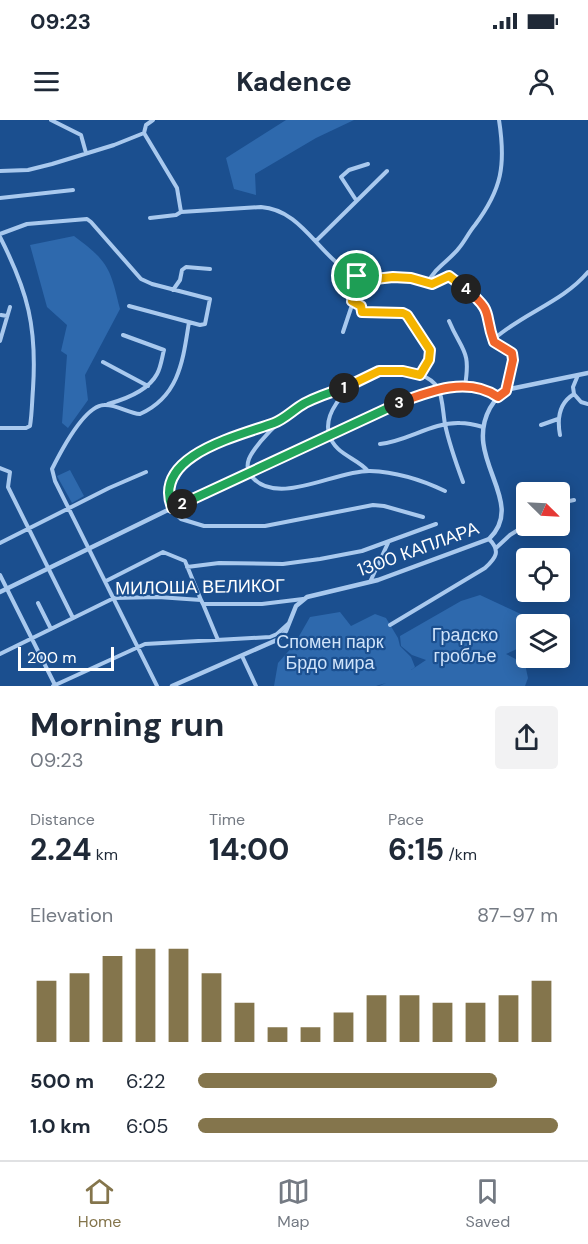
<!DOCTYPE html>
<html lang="en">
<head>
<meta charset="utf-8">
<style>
  body { margin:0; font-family:"DM Sans",sans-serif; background:#f2f2f3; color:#1f2937; height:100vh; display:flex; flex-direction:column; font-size:22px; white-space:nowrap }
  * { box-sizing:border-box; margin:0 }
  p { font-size:20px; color:#747a83 }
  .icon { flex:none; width:33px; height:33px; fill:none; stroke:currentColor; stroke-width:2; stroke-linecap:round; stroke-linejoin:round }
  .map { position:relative; height:566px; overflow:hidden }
  .side { display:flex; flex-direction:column; background:#fff; flex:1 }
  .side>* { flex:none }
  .needle { width:39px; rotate:114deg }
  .controls { position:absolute; left:516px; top:362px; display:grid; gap:12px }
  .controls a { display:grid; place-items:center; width:54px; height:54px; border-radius:6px; background:#fff; box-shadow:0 3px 15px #0003; font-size:30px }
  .scale { position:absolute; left:18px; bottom:15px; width:96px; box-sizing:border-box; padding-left:6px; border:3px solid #fff; border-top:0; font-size:16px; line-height:21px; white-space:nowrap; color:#fff; -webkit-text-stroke:4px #1b4f8f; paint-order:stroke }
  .pin { position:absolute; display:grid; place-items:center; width:51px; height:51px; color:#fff; margin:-26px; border:3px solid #fff; border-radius:50%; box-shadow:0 2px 6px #0007 }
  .km { position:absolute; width:30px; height:30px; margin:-15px; border-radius:50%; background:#222; color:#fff; font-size:16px; line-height:30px; text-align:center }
  .round { display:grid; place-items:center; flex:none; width:63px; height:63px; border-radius:6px; background:#f2f2f3 }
  .summary { display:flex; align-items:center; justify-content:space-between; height:102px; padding:0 30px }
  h1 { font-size:33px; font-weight:700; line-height:45px }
  .stats { display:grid; grid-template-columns:repeat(3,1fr); gap:9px; height:102px; padding:6px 30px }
  .stats div { display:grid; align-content:center }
  .stats b { font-size:30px; font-weight:700 }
  .stats small { font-size:16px; font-weight:400 }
  .stats p { font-size:16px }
  .chart { height:168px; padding:12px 30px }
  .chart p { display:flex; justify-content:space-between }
  .chart svg { width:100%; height:108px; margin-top:6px; stroke:#84754c; stroke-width:6 }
  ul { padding:0 30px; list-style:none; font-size:20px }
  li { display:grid; grid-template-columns:96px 72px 1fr; align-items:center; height:45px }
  li i { height:15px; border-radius:8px; background:#84754c }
  .status { display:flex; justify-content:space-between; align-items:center; height:42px; padding:0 30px; background:#fff; direction:ltr }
  .status svg { height:16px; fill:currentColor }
  header { display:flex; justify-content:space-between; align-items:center; height:78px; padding:0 30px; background:#fff; font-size:27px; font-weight:700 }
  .tab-bar { display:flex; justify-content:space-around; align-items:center; height:84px; border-top:2px solid #e0e1e3; background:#fff; font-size:16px; color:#747a83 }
  .tab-bar a { display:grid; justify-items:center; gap:3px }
  .tab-bar .active { color:#84754c }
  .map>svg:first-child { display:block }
  .green { fill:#2e69ad }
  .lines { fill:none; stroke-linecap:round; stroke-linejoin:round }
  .minor { stroke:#a9c9ee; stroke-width:4 }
  .tertiary { stroke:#a9c9ee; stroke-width:4.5 }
  .split-1-casing { stroke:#fff; stroke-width:12 }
  .split-2-casing { stroke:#fff; stroke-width:12 }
  .split-3-casing { stroke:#fff; stroke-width:12 }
  .split-4-casing { stroke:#fff; stroke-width:12 }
  .split-5-casing { stroke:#fff; stroke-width:12 }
  .split-1 { stroke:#f5b400; stroke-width:8 }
  .split-2 { stroke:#22a559; stroke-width:8 }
  .split-3 { stroke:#22a559; stroke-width:8 }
  .split-4 { stroke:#f0652b; stroke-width:8 }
  .split-5 { stroke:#f5b400; stroke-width:8 }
  .labels { text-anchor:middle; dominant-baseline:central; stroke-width:4.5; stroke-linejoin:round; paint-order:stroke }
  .street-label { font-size:18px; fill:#fff; stroke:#1b4f8f }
  .park-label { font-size:18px; fill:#cfe3fa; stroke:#1b4f8f }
</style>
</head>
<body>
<div class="status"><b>09:23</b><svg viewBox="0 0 49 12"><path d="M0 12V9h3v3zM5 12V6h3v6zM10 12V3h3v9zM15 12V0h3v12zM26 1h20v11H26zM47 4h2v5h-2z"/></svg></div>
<header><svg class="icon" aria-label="menu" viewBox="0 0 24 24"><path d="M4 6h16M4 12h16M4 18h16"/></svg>Kadence<svg class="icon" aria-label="person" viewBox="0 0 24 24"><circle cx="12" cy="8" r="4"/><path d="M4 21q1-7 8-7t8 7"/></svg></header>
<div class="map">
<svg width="588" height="566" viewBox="0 0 588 566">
  <rect width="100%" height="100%" fill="#1b4f8f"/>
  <!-- green -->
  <path class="green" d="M286 0H354L316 18 255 54 256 75 234 69 226 38Z
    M74 116C109 142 110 148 120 189L85 255 88 280 68 308 62 303 67 235 61 231 67 205 47 187 30 125Z
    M70 350 84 376 72 383 57 356Z
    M480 475 542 504H526V525L506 534 525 544 528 558 525 566H379L386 563 376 566H274L278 543 294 525 310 497 340 492 351 506 375 494 386 498 398 518 400 526 411 537 415 547 411 550 426 540 412 535 401 526 400 516 461 481Z"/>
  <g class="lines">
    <!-- minor -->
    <path class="minor" d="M51 0 81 15 86 33
      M153 0 146 5 144 13 177 68 181 92
      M0 51 28 50 52 44 114 25 144 13
      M0 78 73 70
      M356 80 341 57 349 50 368 44
      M150 98 176 95 181 92 261 87C304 90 319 139 356 155 370 161 382 156 396 157 405 158 427 165 432 164 437 163 444 158 449 156L484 185 488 194 494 222 512 233 513 240 505 271
      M0 114 27 104 87 99 91 102 141 159 152 164 210 179 205 204 200 205 129 186
      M0 117C28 172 37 207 33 269 32 281 32 294 30 306L26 308H0
      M316 121 387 51
      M357 156 353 181 361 186 362 192 403 193C411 197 430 223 431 233 431 241 424 249 420 255
      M428 163C434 148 450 140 459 128 465 121 469 112 475 105 502 69 506 45 499 0
      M173 170 180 160 182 150 186 147 210 149
      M1 195 7 196
      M449 201C462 232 471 229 465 266
      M343 212 351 188 354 183
      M493 220C521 194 563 182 588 152
      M0 221 10 187
      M103 242 148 266
      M349 266C311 279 287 290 261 321 253 331 241 344 252 357 278 387 336 350 370 351 396 352 422 360 445 371
      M574 274 573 267 578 255
      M574 274 581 282 588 284
      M108 284C126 279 148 271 157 254 161 247 162 237 164 230L123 215
      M276 303 218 322 184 343 170 362 169 378 176 394 181 399 204 406H265L373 385 384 386 423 397
      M541 305 558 299
      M560 315C557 299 559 283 574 274
      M380 324C408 321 432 302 460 303 468 303 476 305 483 307
      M0 348 10 352 8 367 73 498
      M368 351C356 337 335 335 329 314 326 303 330 293 336 284 340 278 344 270 350 265 369 248 422 243 438 268 443 278 443 294 445 304 449 324 456 343 463 362
      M560 383 574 380
      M0 423 109 368 146 352
      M496 428 510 415 526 405
      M187 447 219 443 283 444 320 439 362 431 436 404
      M0 455 55 565
      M106 461 163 432 185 441 201 480
      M370 462 388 423
      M38 483 51 509
      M203 484 218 520
      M390 505 485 448C496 438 501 431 489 419
      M0 534 114 478 158 477 201 480 203 484H262L303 479
      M242 536 256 566
      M53 566 145 524 270 517 277 514 288 504
      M157 566 55 361 52 349C60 333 84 286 104 285 116 284 128 293 140 294 180 276 183 239 189 202"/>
    <!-- tertiary -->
    <path class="tertiary" d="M0 472 172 388 400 282C432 270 468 256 498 277
      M172 566 279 519 286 511 296 486 307 477 378 460 489 419C528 381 462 339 490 288 495 279 501 273 510 269L588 253"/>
  </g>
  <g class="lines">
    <defs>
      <path id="split-1" d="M344 268 379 251H403L420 255 429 240 430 230 407 195 403 193 362 192 361 186 352 181 357 156"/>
      <path id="split-2" d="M182 384 172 388C152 335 239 316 274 303 285 299 294 289 305 283 317 277 331 272 344 268"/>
      <path id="split-3" d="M182 384 399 283"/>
      <path id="split-4" d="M399 283C430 271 468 256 498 277L506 271 513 240 512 233 494 222C483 192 495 193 466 169"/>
      <path id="split-5" d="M357 156 375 159 393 157 411 158 432 164 449 156 466 169"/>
    </defs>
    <!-- split-1 casing -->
    <use href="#split-1" class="split-1-casing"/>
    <!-- split-2 casing -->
    <use href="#split-2" class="split-2-casing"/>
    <!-- split-3 casing -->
    <use href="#split-3" class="split-3-casing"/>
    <!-- split-4 casing -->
    <use href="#split-4" class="split-4-casing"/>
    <!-- split-5 casing -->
    <use href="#split-5" class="split-5-casing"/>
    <!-- split-1 -->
    <use href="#split-1" class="split-1"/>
    <!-- split-2 -->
    <use href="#split-2" class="split-2"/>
    <!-- split-3 -->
    <use href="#split-3" class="split-3"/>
    <!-- split-4 -->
    <use href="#split-4" class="split-4"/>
    <!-- split-5 -->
    <use href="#split-5" class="split-5"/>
  </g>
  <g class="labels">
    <!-- street labels -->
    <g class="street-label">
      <text transform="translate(418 429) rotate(-20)">1300 КАПЛАРА</text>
      <text transform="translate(200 467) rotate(-1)">МИЛОША ВЕЛИКОГ</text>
    </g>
    <!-- park labels -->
    <g class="park-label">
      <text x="465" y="515">Градско<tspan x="465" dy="21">гробље</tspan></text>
      <text x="330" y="522">Спомен парк<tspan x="330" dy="21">Брдо мира</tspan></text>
    </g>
  </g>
</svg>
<div class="controls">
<a><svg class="needle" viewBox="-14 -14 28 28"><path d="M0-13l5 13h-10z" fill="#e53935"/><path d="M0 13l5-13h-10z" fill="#747a83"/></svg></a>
<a><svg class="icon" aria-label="locate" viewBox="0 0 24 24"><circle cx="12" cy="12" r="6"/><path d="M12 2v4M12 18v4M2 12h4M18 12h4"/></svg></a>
<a><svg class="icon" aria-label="layers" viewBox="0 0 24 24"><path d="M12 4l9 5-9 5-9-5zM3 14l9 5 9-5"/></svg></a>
</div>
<div class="scale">200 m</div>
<div class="pin" style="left:357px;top:156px;background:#1e9e55"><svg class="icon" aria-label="arrive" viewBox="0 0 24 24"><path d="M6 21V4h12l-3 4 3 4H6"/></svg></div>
<b class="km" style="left:344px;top:268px">1</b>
<b class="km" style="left:182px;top:384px">2</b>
<b class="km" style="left:399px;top:283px">3</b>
<b class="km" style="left:466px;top:169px">4</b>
</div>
<section class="side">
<div class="summary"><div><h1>Morning run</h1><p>09:23</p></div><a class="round"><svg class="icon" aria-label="share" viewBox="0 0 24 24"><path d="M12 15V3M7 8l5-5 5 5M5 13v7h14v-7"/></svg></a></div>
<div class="stats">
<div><p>Distance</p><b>2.24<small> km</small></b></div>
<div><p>Time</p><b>14:00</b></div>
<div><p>Pace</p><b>6:15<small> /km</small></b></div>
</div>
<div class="chart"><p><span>Elevation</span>87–97 m</p>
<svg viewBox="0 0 160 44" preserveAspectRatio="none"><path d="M5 44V19M15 44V16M25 44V9M35 44V6M45 44V6M55 44V16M65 44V28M75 44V38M85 44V38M95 44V32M105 44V25M115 44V25M125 44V28M135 44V28M145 44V25M155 44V19"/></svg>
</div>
<ul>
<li><b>500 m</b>6:22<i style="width:83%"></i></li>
<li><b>1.0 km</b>6:05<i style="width:100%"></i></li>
</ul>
</section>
<nav class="tab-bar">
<a class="active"><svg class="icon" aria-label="home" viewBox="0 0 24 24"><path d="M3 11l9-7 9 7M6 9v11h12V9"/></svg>Home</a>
<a><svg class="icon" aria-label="map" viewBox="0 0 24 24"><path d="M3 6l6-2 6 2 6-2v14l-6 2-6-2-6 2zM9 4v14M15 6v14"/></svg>Map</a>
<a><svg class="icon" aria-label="saved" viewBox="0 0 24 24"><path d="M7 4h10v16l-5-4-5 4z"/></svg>Saved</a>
</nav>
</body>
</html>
